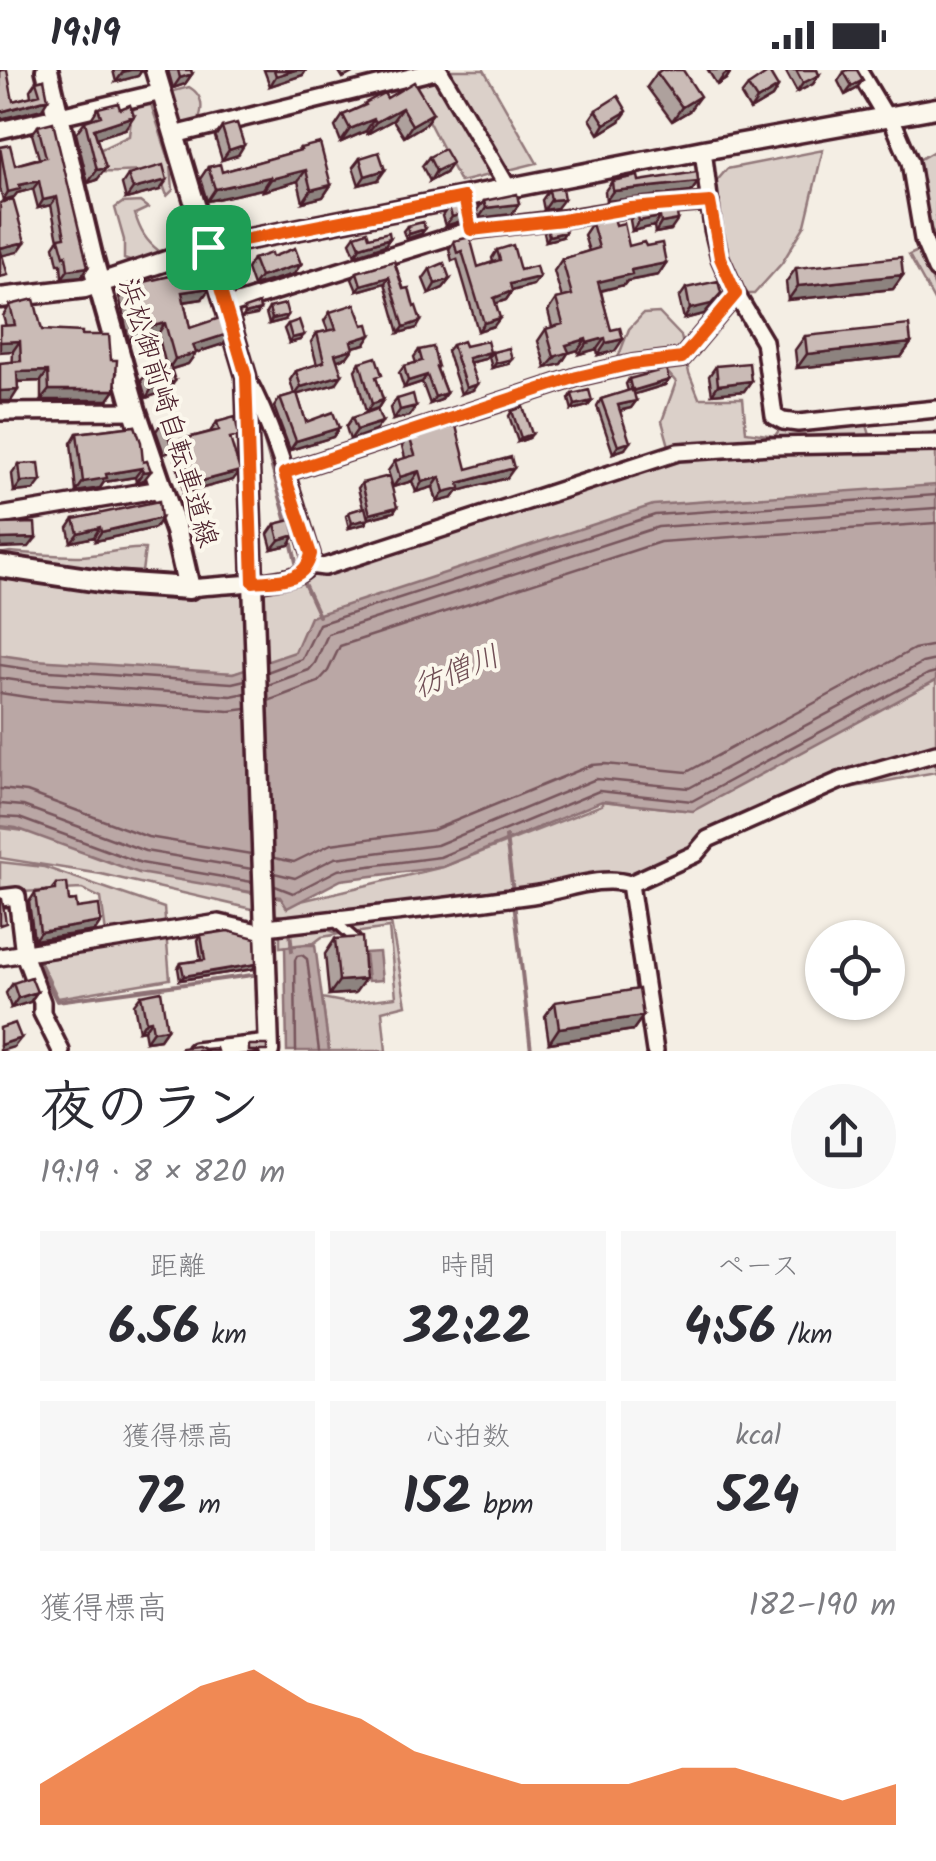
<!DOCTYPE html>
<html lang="ja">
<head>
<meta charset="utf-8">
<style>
  body { margin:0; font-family:Kalam,"Klee One",sans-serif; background:#f7f7f7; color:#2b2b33; height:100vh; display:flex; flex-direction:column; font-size:38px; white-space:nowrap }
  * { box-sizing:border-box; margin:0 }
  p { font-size:32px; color:#7c7c81 }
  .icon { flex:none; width:55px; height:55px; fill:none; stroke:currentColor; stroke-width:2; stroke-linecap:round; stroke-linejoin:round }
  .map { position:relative; height:981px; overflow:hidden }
  .side { display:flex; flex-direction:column; background:#fff; flex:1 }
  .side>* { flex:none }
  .fabs { position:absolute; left:805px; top:850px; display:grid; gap:20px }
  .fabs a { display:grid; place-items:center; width:100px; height:100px; border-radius:50%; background:#fff; box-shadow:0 2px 8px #0004; font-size:50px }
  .pin { position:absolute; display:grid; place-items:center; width:85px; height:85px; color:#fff; margin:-42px; border-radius:20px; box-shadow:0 5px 15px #0006 }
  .round { display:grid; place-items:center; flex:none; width:105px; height:105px; border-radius:52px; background:#f7f7f7 }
  .headline { display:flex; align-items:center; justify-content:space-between; height:170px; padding:0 40px }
  h1 { font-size:55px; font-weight:600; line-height:75px }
  .metrics { display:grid; grid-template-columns:repeat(3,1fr); gap:15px; height:170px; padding:10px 40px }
  .metrics div { display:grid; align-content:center; border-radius:0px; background:#f7f7f7; text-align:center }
  .metrics b { font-size:50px; font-weight:600 }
  .metrics small { font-size:28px; font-weight:400 }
  .metrics p { font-size:28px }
  .chart { height:280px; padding:20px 40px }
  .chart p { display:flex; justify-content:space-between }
  .chart svg { width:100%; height:180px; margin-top:10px; fill:#ea580c; opacity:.7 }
  .status { display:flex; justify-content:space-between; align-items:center; height:70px; padding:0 50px; background:#fff; direction:ltr }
  .status svg { height:28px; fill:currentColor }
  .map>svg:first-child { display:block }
  .green { fill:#dbd0c9; stroke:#92787a; stroke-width:2.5 }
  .water { fill:#baa7a5; stroke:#8d7174; stroke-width:2.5 }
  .pier { fill:#f4eee4 }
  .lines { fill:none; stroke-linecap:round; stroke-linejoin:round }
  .shore { stroke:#77555c; stroke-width:2.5 }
  .stream { stroke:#8d7174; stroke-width:4 }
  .service-casing { stroke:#4a1f2b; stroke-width:15 }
  .minor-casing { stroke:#4a1f2b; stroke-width:22 }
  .tertiary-casing { stroke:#4a1f2b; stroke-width:25 }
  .secondary-casing { stroke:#4a1f2b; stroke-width:28 }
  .service { stroke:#fbf7ec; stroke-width:8 }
  .minor { stroke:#fbf7ec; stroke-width:15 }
  .tertiary { stroke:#fbf7ec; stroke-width:18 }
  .secondary { stroke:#fbf7ec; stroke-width:20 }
  .wall { fill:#aea19d; stroke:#4a1f2b; stroke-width:2.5 }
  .shaded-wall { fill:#8d837f; stroke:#4a1f2b; stroke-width:2.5 }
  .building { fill:#cabbb6; stroke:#4a1f2b; stroke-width:2.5 }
  .route-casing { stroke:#fff; stroke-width:20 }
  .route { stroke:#ea580c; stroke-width:12 }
  .labels { text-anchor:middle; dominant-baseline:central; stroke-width:8; stroke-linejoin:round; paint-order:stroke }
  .street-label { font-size:28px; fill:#4a1f2b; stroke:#fbf7ec }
  .water-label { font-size:30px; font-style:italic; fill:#714f56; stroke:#fbf7ec }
</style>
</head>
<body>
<div class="status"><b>19:19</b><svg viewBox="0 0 49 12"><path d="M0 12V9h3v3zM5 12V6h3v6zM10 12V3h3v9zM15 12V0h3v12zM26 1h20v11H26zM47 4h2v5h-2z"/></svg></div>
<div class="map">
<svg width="936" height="981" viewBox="0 0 936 981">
  <rect width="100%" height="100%" fill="#f4eee4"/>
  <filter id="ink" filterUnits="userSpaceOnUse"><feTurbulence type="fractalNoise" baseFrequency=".01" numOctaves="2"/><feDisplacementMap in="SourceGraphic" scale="20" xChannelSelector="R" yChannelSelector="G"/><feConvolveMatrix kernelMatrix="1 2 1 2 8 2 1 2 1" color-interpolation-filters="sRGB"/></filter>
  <g filter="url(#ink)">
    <!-- green -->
    <path class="green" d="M430 0H484L537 93 460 112 406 8Z
      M189 17C203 25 204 37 198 52L179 56 171 27 174 21Z
      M148 25 171 95 173 120 167 126 159 103C140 98 119 104 99 102L97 81 129 66 132 41Z
      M823 80 805 155 782 193 754 224H736L713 159 715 113 727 99Z
      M936 80V169L928 153 917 91Z
      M140 132 148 138 135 144C140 161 146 171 159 181L151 188 138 194 124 189V170L115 138 122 133Z
      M920 180 936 220V234L909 185Z
      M659 243 681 266 689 303 699 328H743L746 362 775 366 781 357 866 352 870 365 936 362V420L233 603 0 598V484L10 482C34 484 58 486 82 486 104 485 124 477 145 479L141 510 220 522 671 383 662 351 676 312 663 297 614 298 629 259 643 244Z
      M936 610V702L805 726 689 780 633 811 621 805 286 847 101 804 0 788V758L25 761 221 817 297 832 443 797 602 735V731L684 740Z
      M0 792 44 797 164 838 170 909 58 928 38 887 106 863 101 828 82 819 0 823Z
      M391 853 406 935 382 941 386 981H329L322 928 348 933 396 927 389 858 354 863 347 854Z
      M326 859 340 864 322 867 314 873 280 877V861Z"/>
    <!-- water -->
    <path class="water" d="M936 415V610L693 741 602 731 443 797 341 810 287 838 280 827 139 803 16 758 0 756V585L35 590 233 603 295 582 310 547 653 435Z
      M305 875H315L329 981H287L285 877Z
      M379 882 382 910 368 911 365 883Z"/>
    <!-- pier -->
    <path class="pier" d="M267 586 276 831 258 828 249 593Z"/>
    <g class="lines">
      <!-- shore -->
      <path class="shore" d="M0 595 34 600 232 613 245 610
        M267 602 302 589 319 554 655 445 936 425
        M0 608 34 613 231 626 246 623
        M268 615 309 600 315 593 328 564 658 457 936 438
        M0 623 33 628 230 641 246 639
        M268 631 318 612 328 601 340 576 660 472 936 453
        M0 719 27 722 148 767 251 784
        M0 734 23 736 145 781 252 799
        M0 747 19 748 141 793 252 812
        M274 788 294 792 331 774 433 760 592 695 605 694 687 702 914 579 936 575
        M274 803 295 808 335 788 437 775 596 709 689 718 922 593 936 590
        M275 816 293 823 338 800 440 787 599 721 692 731 928 604 936 602
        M296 981 295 890 297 886 302 885 307 889 319 981"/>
      <!-- stream -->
      <path class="stream" d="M263 365 287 452
        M290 466 298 501
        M302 509 319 546
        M506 767 513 822
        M514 832 531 981
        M290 861 292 881
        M34 886 57 931 260 904"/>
      <defs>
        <path id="service" d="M337 849 338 854 355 869"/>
        <path id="minor" d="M439 0 508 118
          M858 0 886 47
          M891 47 910 92 923 169 936 200
          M0 60 162 22
          M174 65 439 0
          M703 80 713 159 720 188 736 224 764 271 774 346 783 351 798 353 936 339
          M225 237 471 160 563 149 631 138 710 132
          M0 342 135 341
          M284 403 577 307 633 294 682 288 736 224
          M0 446 161 419
          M309 495 324 497 678 382 771 376 936 373
          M189 518C212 515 294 514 306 499 310 495 310 490 311 484 292 425 276 362 246 307
          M630 814 655 981
          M0 828 17 826 24 884 42 932V943L61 981
          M266 857C355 847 444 837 532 825 563 821 600 804 630 814L695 784 708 769 839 711 936 683
          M0 887 219 853 266 864
          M195 981 269 973"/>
        <path id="tertiary" d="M155 0 246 306 269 981
          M0 228 85 218 208 177 703 80 936 38"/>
        <path id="secondary" d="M0 496 114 513 189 518 176 461 135 341 92 189 47 0"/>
      </defs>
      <!-- service casing -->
      <use href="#service" class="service-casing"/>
      <!-- minor casing -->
      <use href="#minor" class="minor-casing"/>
      <!-- tertiary casing -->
      <use href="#tertiary" class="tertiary-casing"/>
      <!-- secondary casing -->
      <use href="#secondary" class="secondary-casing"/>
      <!-- service -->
      <use href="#service" class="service"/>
      <!-- minor -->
      <use href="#minor" class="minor"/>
      <!-- tertiary -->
      <use href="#tertiary" class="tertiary"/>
      <!-- secondary -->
      <use href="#secondary" class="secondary"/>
    </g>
    <!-- wall -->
    <path class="wall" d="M113 0H142L138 6 116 12Z
      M168 0H191L192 4 185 14 173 18Z
      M264 0H306L303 5 270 16Z
      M338 0H358L343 8Z
      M708 0H732L726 9 717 15Z
      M785 0H817L819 5 813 14 797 22Z
      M844 2 856 19 845 25 838 11Z
      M657 3 689 41 672 51 647 17Z
      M44 9 42 39 13 31 31 26 30 20 36 11Z
      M748 16 778 17 772 27 750 40 741 25Z
      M387 28 433 43 424 55 404 67 393 50 367 64 366 61 341 72 335 57 343 45 363 36 365 33Z
      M98 38 125 59 96 68 97 110 88 113 76 63 85 51 91 49Z
      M596 40 620 51 599 64 590 49Z
      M38 56 88 197 82 206 62 208 61 194H58L54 176 58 170 51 135 38 138 33 119 17 123 14 127 3 130 0 118V77L15 95 39 88 32 64Z
      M222 57 238 85 222 90 215 67Z
      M300 78 331 115 323 127 303 132 298 111 263 121 262 119 207 131 200 109 208 97 222 102 298 81Z
      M429 87 445 103 430 111 422 96Z
      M360 88 378 110 359 115 353 97Z
      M128 105 160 120 126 129 122 114Z
      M612 111 698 112 691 122 606 131 605 121Z
      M549 120 557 138 544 140 542 130Z
      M484 131 512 144 479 148 477 140Z
      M449 136 461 151 445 156 442 146Z
      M676 137 671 160 655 163 654 156 632 161 630 150 637 140Z
      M592 153 616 155 629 176H646L666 193 658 205 627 211 624 215 601 221 615 281 598 285 597 279 579 284 578 280 568 283 561 294 546 298 538 271 546 259 552 257 548 241 556 229 562 228 554 201 562 189 589 181 584 165Z
      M407 156 425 159 421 164 406 169 403 161Z
      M547 158 562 167 546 171 544 163Z
      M355 165 369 167 390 168 385 175 355 185 350 172Z
      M454 171 478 197 493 192 492 188 497 180 520 200 539 207 533 215 512 221 506 230 496 233 494 256 478 261 457 189 452 191 449 179Z
      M272 187 301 194 294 204 253 216 247 199 253 189Z
      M394 191 417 258 399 263 385 213 357 221 352 209 357 202Z
      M182 194 202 229 184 232 190 258 223 274 195 283 188 294 172 299 169 320 146 328 141 311 148 302 166 296 158 264 129 271 119 226 127 216 175 205Z
      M796 198 903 205 893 219 788 230 786 212Z
      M430 199 450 209 443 218 429 224 423 209Z
      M686 218 721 223 704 244 684 249 679 228Z
      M10 235 42 260 82 265 111 290 117 303 115 306V320L108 330H41V311L18 312 11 331 13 281 3 246Z
      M269 238 285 250 269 254 266 243Z
      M330 242 365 274 353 277 347 287 337 290 336 314 297 324 306 352 339 358 333 367 290 380 274 337 280 328 294 324 290 310 296 301 317 295 311 272 317 263 328 261 324 251Z
      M288 254 300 270 289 273 284 259Z
      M805 266 911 273 901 287 797 298 795 280Z
      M452 275 490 282 485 289 470 293 473 320 461 324 447 281Z
      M419 280 438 297 437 299 446 323 441 330 430 334 422 312 404 318 399 303 404 296 416 293 414 287Z
      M493 282 508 294 492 298 489 287Z
      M360 292 377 311 383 330 378 338 366 342 355 300Z
      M716 296 751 311 744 321 712 324 709 306Z
      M629 309 669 310 665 315 634 324 636 331 631 338 620 341 625 379 613 383 597 336 601 329 628 321 626 314Z
      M572 324 592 331 588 336 572 340 569 329Z
      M397 329 409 346 393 350 390 338Z
      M512 341 529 368 518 372 509 346Z
      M352 348 375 361 350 370 346 357Z
      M163 351 174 373 168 383 164 384 156 361Z
      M217 352 232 376 233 410 184 423 173 379 180 370 210 362Z
      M135 356 144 410 136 412 135 407 104 412 100 418 76 422 71 373 77 363Z
      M409 366 467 399 507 408 458 421 453 428 437 432 433 417 416 422 412 411 393 417 388 401 395 391 405 388 402 376Z
      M19 394 34 420 14 422 12 404Z
      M362 413 397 437 394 442 368 449 365 454 349 458 346 446 349 442 363 438 358 418Z
      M74 449 155 458 95 471 94 467 71 472 68 458Z
      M275 454 295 465 289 475 272 479 268 464Z
      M56 814 69 831 77 838 95 861 34 870 29 832 35 823 51 820Z
      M201 865 253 899 180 910 178 898 181 893 201 890 198 870Z
      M335 869 355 923 329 925 325 884Z
      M13 913 37 922 30 932 11 938 6 923Z
      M141 925 167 959 160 969 146 971 144 960 139 961 134 934Z
      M555 932 643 946 633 960 549 973 545 946Z"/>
    <!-- shaded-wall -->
    <path class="shaded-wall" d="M131 0H142L138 6 116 12 123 2Z
      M295 0H306L303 5 270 16 276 6Z
      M732 0 726 9 717 15 724 5Z
      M192 4 185 14 173 18 180 8Z
      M819 5 813 14 797 22 803 13Z
      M863 10 856 19 845 25 852 16Z
      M778 17 772 27 750 40 757 30Z
      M700 26 689 41 672 51 682 37Z
      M48 29 42 39 0 49V42Z
      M402 38 393 50 367 64 376 52Z
      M627 41 620 51 599 64 605 54Z
      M433 43 424 55 404 67 412 55Z
      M134 46 125 59 90 70 94 59Z
      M374 49 366 61 341 72 350 59Z
      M244 75 238 85 222 90 229 80Z
      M452 93 445 103 430 111 436 101Z
      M106 98 97 110 88 113 97 100Z
      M306 100 298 111 263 121 271 109Z
      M385 100 378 110 359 115 365 106Z
      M270 107 262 119 207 131 215 119Z
      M167 110 160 120 126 129 133 119Z
      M39 111 33 119 17 123 14 127 3 130 8 122 19 115Z
      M698 112 691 122 606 131 613 121Z
      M331 115 323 127 303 132 311 120Z
      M57 127 51 135 38 138 43 130Z
      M564 129 557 138 544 140 551 130Z
      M519 134 512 144 479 148 486 138Z
      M468 142 461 151 445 156 452 147Z
      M660 147 654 156 632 161 639 151Z
      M678 150 671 160 655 163 661 153Z
      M425 159 421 164 406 169 409 164Z
      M565 162 562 167 546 171 549 166Z
      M390 168 385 175 355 185 360 177Z
      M25 172 18 182 0 186V178Z
      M666 193 658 205 627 211 624 215 590 223 598 212 631 200Z
      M301 194 294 204 253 216 260 207Z
      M88 197 82 206 62 208 68 200Z
      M903 205 893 219 788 230 798 216Z
      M389 207 385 213 357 221 361 215Z
      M539 207 533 215 504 223 510 214Z
      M450 209 443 218 429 224 435 214Z
      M210 218 202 229 175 233 182 222Z
      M512 221 506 230 489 236 494 228Z
      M721 223 704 244 684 249 690 239Z
      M260 240 257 245 242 248 245 244Z
      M288 245 285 250 269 254 272 249Z
      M500 248 494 256 478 261 484 253Z
      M421 251 417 258 399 263 404 257Z
      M165 253 158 264 129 271 137 260Z
      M231 263 223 274 186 286 193 275Z
      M304 265 300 270 289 273 292 268Z
      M371 265 365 274 345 279 351 271Z
      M605 268 597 279 579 284 587 273Z
      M586 269 578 280 568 283 561 294 546 298 566 275Z
      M623 269 615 281 598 285 606 273Z
      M20 271 13 281 0 282V272Z
      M911 273 901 287 797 298 807 284Z
      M353 279 347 287 329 293 335 284Z
      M490 282 485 289 463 294 468 288Z
      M196 283 188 294 168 300 175 289Z
      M512 289 508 294 492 298 496 293Z
      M48 301 41 311 10 312 17 302Z
      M342 305 336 314 295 325 301 317Z
      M427 305 422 312 404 318 408 311Z
      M669 310 665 315 629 326 632 321Z
      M175 311 169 320 146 328 152 318Z
      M751 311 744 321 712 324 718 315Z
      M477 314 473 320 461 324 466 318Z
      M18 320 11 331H0V321Z
      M49 320H115L108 330H41Z
      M446 323 441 330 430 334 435 327Z
      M383 330 378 338 366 342 372 334Z
      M592 331 588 336 572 340 575 335Z
      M636 331 631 338 613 342 618 335Z
      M416 336 409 346 393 350 400 340Z
      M382 352 375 361 350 370 357 360Z
      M339 358 333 367 290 380 296 371Z
      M532 364 529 368 518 372 521 368Z
      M630 372 625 379 613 383 618 376Z
      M142 398 135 407 104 412 100 418 76 422 83 412 106 404Z
      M514 398 507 408 458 421 453 428 437 432 444 422 459 413Z
      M151 401 144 410 136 412 143 402Z
      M240 401 233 410 184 423 191 414Z
      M419 401 412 411 393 417 400 407Z
      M440 407 433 417 416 422 422 412Z
      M41 411 34 420 14 422 21 412Z
      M397 437 394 442 366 449 370 444Z
      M161 448 155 458 95 471 101 462Z
      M368 449 365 454 349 458 352 453Z
      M100 457 94 467 71 472 78 463Z
      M295 465 289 475 272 479 279 470Z
      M36 468 29 477 0 478V469Z
      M101 852 95 861 34 870 40 862Z
      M256 894 253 899 180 910 184 906Z
      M365 909 355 923 329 925 339 911Z
      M37 922 30 932 11 938 18 928Z
      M643 946 633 960 549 973 559 958Z
      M151 950 144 960 139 961 146 951Z
      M167 959 160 969 146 971 153 961Z
      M21 968 14 977 0 981V975Z"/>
    <!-- building -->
    <path class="building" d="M0 0H7L13 31 40 24 36 11 44 9 48 29 0 42Z
      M178 0H191L192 4 180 8Z
      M274 0H295L276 6Z
      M661 0H683L700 26 682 37 657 3Z
      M796 0H817L819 5 803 13Z
      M848 0H857L863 10 852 16 844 2Z
      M769 2 778 17 757 30 748 16Z
      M414 12 433 43 412 55 402 38 376 52 374 49 350 59 343 45 366 35 365 33 384 23 387 28Z
      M618 26 627 41 605 54 596 40Z
      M118 33 120 39 130 35 134 46 94 59 106 98 97 100 85 51 101 46 98 38Z
      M53 52 88 197 68 200 66 185 64 186 59 168 65 167 57 127 43 130 39 111 19 115 20 119 8 122 0 77 10 75 15 95 46 87 38 56Z
      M237 53 244 75 229 80 222 57Z
      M320 73 331 115 311 120 306 100 271 109 270 107 215 119 208 97 220 94 222 102 301 80 300 78Z
      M444 79 452 93 436 101 429 87Z
      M379 82 385 100 365 106 360 88Z
      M163 95 167 110 133 119 128 105Z
      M697 102 698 112 613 121 612 111 638 106 639 111Z
      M562 118 564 129 551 130 549 120Z
      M517 124 519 134 486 138 484 131Z
      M13 129 25 172 0 178 8 205 0 207V133Z
      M465 132 468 142 452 147 449 136Z
      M676 137 678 150 661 153 660 147 639 151 637 140Z
      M614 148 616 155 624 153 629 176 644 172 646 176 662 173 666 193 631 200 632 204 598 212 611 260 620 258 623 269 606 273 605 268 587 273 586 269 566 275 569 282 554 287 546 259 563 254 556 229 572 225 562 189 599 178 592 153Z
      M423 152 425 159 409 164 407 156Z
      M564 156 565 162 549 166 547 158Z
      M367 161 369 167 389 162 390 168 360 177 355 165Z
      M470 167 478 197 500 190 497 180 513 175 520 200 536 196 539 207 510 214 512 221 494 228 500 248 484 253 462 181 457 183 454 171Z
      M295 178 301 194 260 207 253 189 271 183 272 187Z
      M901 187 903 205 798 216 796 198Z
      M394 191 403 219 409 218 414 237 416 236 421 251 404 257 389 207 361 215 357 202Z
      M193 193 195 205 208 202 210 218 182 222 190 258 226 246 231 263 193 275 196 283 175 289 165 253 137 260 127 216 183 203 182 194Z
      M444 193 450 209 435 214 430 199Z
      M718 211 721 223 711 234 690 239 686 218Z
      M34 229 42 260 82 262V265H109L111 290H117L115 320H49L48 301 17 302 18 320 0 321V293L21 291 20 271 0 272V256L15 255 10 235Z
      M259 234 260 240 245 244 244 239Z
      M285 234 288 245 272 249 269 238Z
      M355 234 363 255 368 254 371 265 351 271 353 279 335 284 342 305 301 317 296 301 324 292 317 263 336 259 330 242Z
      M299 250 304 265 292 268 288 254Z
      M909 255 911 273 807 284 805 266Z
      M463 271 465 276 487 271 490 282 468 288 477 314 466 318 452 275Z
      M433 277 438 297H436L446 323 435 327 427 305 408 311 404 296 422 291 419 280Z
      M509 278 512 289 496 293 493 282Z
      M376 287 382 305 376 307 383 330 372 334 360 292Z
      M749 293 751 311 718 315 716 296Z
      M170 295 175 311 152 318 148 302Z
      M666 299 669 310 632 321 629 309Z
      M633 319 636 331 618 335 630 372 618 376 601 329Z
      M589 320 592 331 575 335 572 324Z
      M297 323 306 352 333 342 339 358 296 371 280 328Z
      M413 324 416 336 400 340 397 329Z
      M523 337 532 364 521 368 512 341Z
      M377 339 382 352 357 360 352 348Z
      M235 347 239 366 230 368 240 401 191 414 180 370 219 360 217 352Z
      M167 350 174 373 171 374 163 351Z
      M135 356 141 372 143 392 147 391 151 401 143 402 142 398 106 404 107 408 83 412 77 363Z
      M456 356 467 399 511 387 514 398 459 413 460 418 444 422 440 407 422 412 419 401 400 407 395 391 415 385 409 366Z
      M39 393 41 411 21 412 19 394Z
      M389 406 397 437 370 444 362 413Z
      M159 431 161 448 101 462 100 457 78 463 74 449Z
      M365 437 368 449 352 453 349 442Z
      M291 450 295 465 279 470 275 454Z
      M35 453 36 468 0 469V454Z
      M67 813 69 831 76 830 77 838 99 835 101 852 40 862 35 823 56 820V814Z
      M0 828 2 829 6 853 0 855Z
      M228 861 255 868 256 894 184 906 181 893 205 890 201 865Z
      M362 867 365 909 339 911 335 869Z
      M31 907 37 922 18 928 13 913Z
      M639 919 643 946 559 958 555 932Z
      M161 921 167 959 153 961 151 950 146 951 141 925Z
      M15 953 21 968 0 975V958Z
      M249 975H267V981H249Z
      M197 976 204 979 216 978 217 981H181V978Z"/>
  </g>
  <g class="lines" filter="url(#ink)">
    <defs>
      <path id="route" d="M464 127 471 160 563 150 631 138 710 132 720 188 736 224 682 288 632 294 577 307 284 403 311 484C305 513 277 510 253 512L246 306 208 177Z"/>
    </defs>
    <!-- route casing -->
    <use href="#route" class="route-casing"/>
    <!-- route -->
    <use href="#route" class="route"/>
  </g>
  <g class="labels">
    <!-- street labels -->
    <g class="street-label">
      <text transform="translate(167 343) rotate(73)">浜松御前崎自転車道線</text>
    </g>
    <!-- water labels -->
    <g class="water-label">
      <text transform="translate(457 603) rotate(-22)">彷僧川</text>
    </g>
  </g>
</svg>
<div class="fabs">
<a><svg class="icon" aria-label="locate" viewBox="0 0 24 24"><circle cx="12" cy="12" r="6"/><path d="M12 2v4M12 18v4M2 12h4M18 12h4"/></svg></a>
</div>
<div class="pin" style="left:208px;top:177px;background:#1e9e55"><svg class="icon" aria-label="arrive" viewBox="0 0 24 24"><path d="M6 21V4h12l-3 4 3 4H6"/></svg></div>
</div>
<section class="side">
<div class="headline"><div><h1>夜のラン</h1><p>19:19 · 8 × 820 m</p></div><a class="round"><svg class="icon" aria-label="share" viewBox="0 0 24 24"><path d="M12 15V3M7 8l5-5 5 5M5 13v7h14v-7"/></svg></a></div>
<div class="metrics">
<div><p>距離</p><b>6.56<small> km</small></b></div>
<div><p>時間</p><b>32:22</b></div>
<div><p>ペース</p><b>4:56<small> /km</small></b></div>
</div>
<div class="metrics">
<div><p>獲得標高</p><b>72<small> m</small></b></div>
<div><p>心拍数</p><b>152<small> bpm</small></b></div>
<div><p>kcal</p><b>524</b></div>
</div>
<div class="chart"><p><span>獲得標高</span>182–190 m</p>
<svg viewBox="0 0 160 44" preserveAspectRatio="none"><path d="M0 44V34L10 26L20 18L30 10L40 6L50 14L60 18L70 26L80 30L90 34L100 34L110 34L120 30L130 30L140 34L150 38L160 34V44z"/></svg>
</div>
</section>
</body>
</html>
